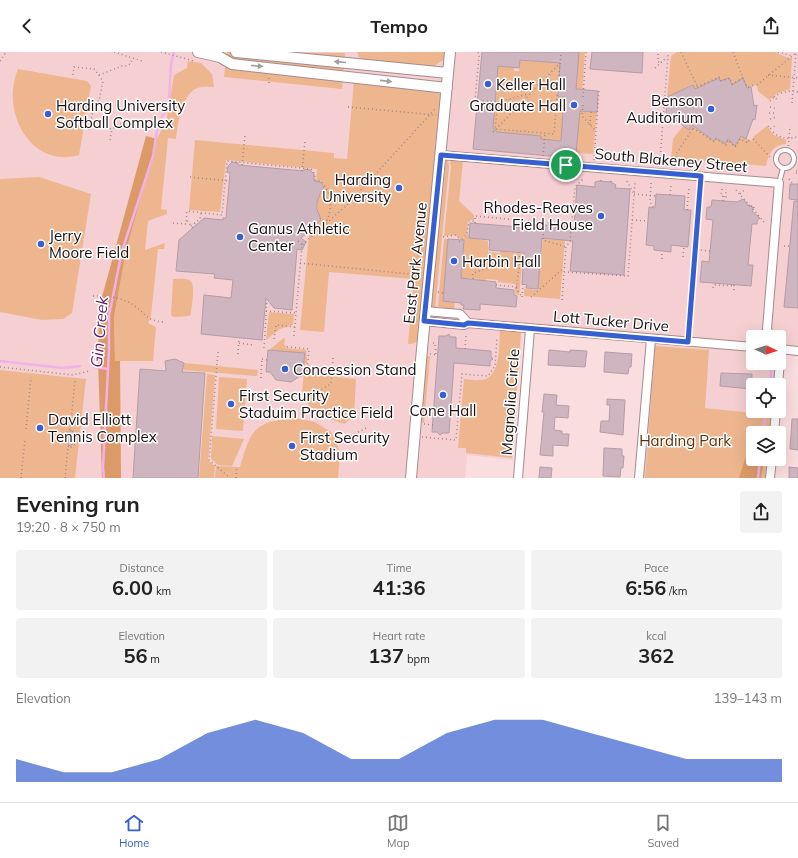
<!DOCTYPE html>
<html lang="en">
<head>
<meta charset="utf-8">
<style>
  body { margin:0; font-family:Mulish,sans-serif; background:#f2f2f2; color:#222; height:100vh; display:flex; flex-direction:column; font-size:15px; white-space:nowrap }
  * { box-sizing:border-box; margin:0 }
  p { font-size:13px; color:#767676 }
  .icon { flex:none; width:22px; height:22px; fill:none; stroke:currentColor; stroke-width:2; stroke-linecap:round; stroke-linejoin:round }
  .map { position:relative; height:426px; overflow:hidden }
  .sheet { display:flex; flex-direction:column; background:#fff; flex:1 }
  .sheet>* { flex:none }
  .needle { width:26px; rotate:94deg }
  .tools { position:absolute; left:746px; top:278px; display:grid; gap:8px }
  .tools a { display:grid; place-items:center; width:40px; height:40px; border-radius:4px; background:#fff; box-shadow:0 4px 16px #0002; font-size:20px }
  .pin { position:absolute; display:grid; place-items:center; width:34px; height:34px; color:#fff; margin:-17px; border:2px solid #fff; border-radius:50%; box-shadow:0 1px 4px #0007 }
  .round { display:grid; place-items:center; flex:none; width:42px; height:42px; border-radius:4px; background:#f2f2f2 }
  .summary { display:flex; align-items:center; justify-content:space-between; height:68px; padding:0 16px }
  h1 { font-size:22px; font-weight:700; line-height:30px }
  .figures { display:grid; grid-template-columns:repeat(3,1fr); gap:6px; height:68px; padding:4px 16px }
  .figures div { display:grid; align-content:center; border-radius:4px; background:#f2f2f2; text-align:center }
  .figures b { font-size:20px; font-weight:700 }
  .figures small { font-size:11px; font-weight:400 }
  .figures p { font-size:11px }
  .chart { height:112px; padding:8px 16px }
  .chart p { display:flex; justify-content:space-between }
  .chart svg { width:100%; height:72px; margin-top:4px; fill:#375fcf; opacity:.7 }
  header { display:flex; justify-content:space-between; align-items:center; height:52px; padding:0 16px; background:#fff; font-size:18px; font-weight:700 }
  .dock { display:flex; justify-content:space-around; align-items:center; height:56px; border-top:1px solid #e0e0e0; background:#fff; font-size:11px; color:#767676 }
  .dock a { display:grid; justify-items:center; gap:2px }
  .dock .current { color:#375fcf }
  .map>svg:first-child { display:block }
  .built { fill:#f5cfd2 }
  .green { fill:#edb68e }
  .forest { fill:#dc9a68 }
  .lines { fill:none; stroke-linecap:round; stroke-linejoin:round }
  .stream { stroke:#f1b1ea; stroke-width:2.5 }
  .building { fill:#ceb5bf; stroke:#b59ca6; fill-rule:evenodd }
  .service-casing { stroke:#a68b8d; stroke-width:6 }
  .minor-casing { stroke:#a68b8d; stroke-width:10 }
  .tertiary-casing { stroke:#a68b8d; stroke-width:12 }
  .path { stroke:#9e8889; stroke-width:1.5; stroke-dasharray:1 3; stroke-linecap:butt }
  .service { stroke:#fff; stroke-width:4 }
  .minor { stroke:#fff; stroke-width:8 }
  .tertiary { stroke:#fff; stroke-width:10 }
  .oneway { fill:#a39f9f }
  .route-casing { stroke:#fff; stroke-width:8 }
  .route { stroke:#375fcf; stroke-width:5 }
  .poi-dot { fill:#375fcf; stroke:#fff; stroke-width:1.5 }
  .labels { text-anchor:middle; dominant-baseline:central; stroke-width:3; stroke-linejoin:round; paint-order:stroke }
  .poi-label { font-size:15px; fill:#190f10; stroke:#fff; text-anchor:start }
  .street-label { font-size:15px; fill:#190f10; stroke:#fff }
  .park-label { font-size:15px; fill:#5c3109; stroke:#fff }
  .water-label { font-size:16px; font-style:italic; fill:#631b5f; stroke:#fff }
</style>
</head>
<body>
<header><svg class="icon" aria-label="back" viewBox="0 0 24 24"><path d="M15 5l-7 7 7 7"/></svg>Tempo<svg class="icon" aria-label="share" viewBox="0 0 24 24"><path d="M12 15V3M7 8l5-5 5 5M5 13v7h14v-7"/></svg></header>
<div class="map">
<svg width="798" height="426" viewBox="0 0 798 426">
  <rect width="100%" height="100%" fill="#faddde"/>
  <!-- built -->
  <path class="built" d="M0 0H798V296L779 295V285H753V311H777L775 333H753V359H773L771 381H753V407H768L767 426H643L653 284 523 273 513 408 467 403 465 426H0Z"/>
  <!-- green -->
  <path class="green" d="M227 0 345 1 342 37 224 25Z
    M357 0H446V4L443 8 434 14 366 9 359 5Z
    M579 0H585L582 45 575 44Z
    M677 0H775L786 5 792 6 790 37 778 41 769 48 758 39 757 33 747 36 743 27 732 33 729 26 720 29 719 26 695 37 692 33 667 45 671 4Z
    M520 8 560 11 558 45H564L561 89 552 88 541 90V84L493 80 498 14 514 15V19H519Z
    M188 9 201 11 212 22 214 35C207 34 201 34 195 37 181 46 178 71 176 87L168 86 161 157 167 158V162L148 169 145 198 165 191 164 197H158L151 264 148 271 156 275 153 309H115L114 265 126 199 157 87 167 65 174 23 187 16Z
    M18 17 87 29 91 34 79 103C30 117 0 59 18 17Z
    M354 29 434 38 440 42 442 47 418 286C416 291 414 292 408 292L414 227 329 220 324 280 300 278 310 172 315 173 321 168C316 154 316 147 324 135L320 130 316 129 317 117 226 108 220 160 189 158 195 88 334 101V106L347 107Z
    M580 53 585 59 597 60 593 102 576 101Z
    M692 73 713 89 716 86 725 92 728 87 735 94 741 84 752 89 754 84 767 74 774 83 786 88V92C772 93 769 102 766 114L671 107 673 87 683 74 689 78Z
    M446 107 448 108 449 115 435 257 432 255 431 251Z
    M450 108 463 109 459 149 474 163V168H468L467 182 461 187 455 183 444 184 451 115Z
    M39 125 91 142 72 261 63 267 42 268 0 260V127Z
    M468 182 471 183V186L488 189V200L500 201 501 191 507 192 506 200 523 202 519 243 515 242 516 232 498 230V228L486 227 485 234 479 233V227L468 226V233H460L464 192 458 191Z
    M444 187H448L443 249 455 250 454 257 439 255 438 254Z
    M543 187 565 188 560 247 524 244V237L538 238Z
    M173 227C178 227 185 226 189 228 197 231 191 254 191 262L189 264 173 265 171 263Z
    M269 260 294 262 293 273 280 277 266 288Z
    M500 277 521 279 512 406 466 401V396H458L464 327C471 328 479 329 486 327 501 321 499 290 500 277Z
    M284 286H285L284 293 287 294 286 296 306 298 307 309 303 317 305 301 269 298Z
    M655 294 709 298 705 356 771 363 769 381H753V407H766L765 426H645Z
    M426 304H430L424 371 420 370Z
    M184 311 258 318 257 324 183 318Z
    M308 311 316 323 356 327 354 364 344 372 324 365 309 354 302 341 304 319Z
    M0 318 86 327 75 426H0Z
    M207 322 215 323 208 408 215 414 214 426H199Z
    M219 325 247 327 243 379 216 377Z
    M295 366 315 370 331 380 337 391 340 403 338 426H215L216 414 240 415C251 377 254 370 295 366Z
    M212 384 244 387 232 414 218 413 211 407Z"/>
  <!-- forest -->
  <path class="forest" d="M146 84 157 87 126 199 114 265 115 309H120L121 426H102L98 308 99 256Z
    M753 402V407H764L761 426H739L745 407Z"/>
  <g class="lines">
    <!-- stream -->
    <path class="stream" d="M0 309 63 316 80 314
      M94 315 108 317
      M770 333 772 311
      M763 381 766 359
      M104 426 103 415 109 298V264L122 199 153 104 158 72 166 58 169 48 171 12 174 0
      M758 426 760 407"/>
  </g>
  <!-- building -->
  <path class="building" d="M482 0H579L576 37 598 39 597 60 580 59 576 101 571 100V106L473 97ZM520 8 560 11 558 45H564L561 89 541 87V84L497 80 493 76 498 14 519 16Z
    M592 0H643L642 21 590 17Z
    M719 26 720 29 729 26 732 33 743 26 747 36 751 35 754 54 757 53 755 68 753 67 746 87 741 84 735 94 728 87 725 92 716 86 714 89 692 73 689 78 666 61 667 45 693 33 695 37Z
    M232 110 238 111V113L304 119V117L310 118 314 122V129L320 130 324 135 320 142 317 150V157L321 168 315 173 310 172V179L301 186 306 190 302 198 297 197 292 258 274 256 266 246 262 288 201 282 204 243 231 246 233 228 214 226 215 222 176 219 179 188 204 166 223 168V166H226L230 121 227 120 228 114Z
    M599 129 611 130 616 133 615 136 630 137 624 223 570 219 573 189 542 186 538 237 526 236 527 233 522 232 524 201 489 198 490 188 469 186 470 171 544 177 545 173 574 175 577 133 595 135V130Z
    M790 132H798V148L789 147Z
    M656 142 685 144 684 158H691L688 195 671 193V200L654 198V194L646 193 649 155 655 156Z
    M743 147 749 154 753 155 752 159 760 166 757 169V172H752L748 213H753L751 234 700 230 702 209 709 210 713 168 706 167 707 155H711L712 148 737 150Z
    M794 149H798V256L784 255Z
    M448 187 464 188 461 226 496 230V236L514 238V243L517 244 516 255 480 252V258L463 257 464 253H461V251L443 249Z
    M449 282 450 285H456V296L491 299V305L493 307 490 309V314L454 311 449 381H443L440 383 437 380H432L439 284H446Z
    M268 298 305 301 302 324H300L291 330 276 328 270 320H266Z
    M549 298 570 300V298L587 299 585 315 548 313Z
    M605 300 632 302 631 315H629L628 322 604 320Z
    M175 307 184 311 182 320 205 321 198 426H133L140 317 166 319 165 309Z
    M721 321 752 322 751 337 720 334Z
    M544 342 557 343 556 353 569 354 568 366 555 365 554 378 562 379V382H569L568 394 553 393V404L540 403 544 360H542Z
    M607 347 625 348 623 383 600 380 601 369H609L610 353H607Z
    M792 367H798V398L790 397Z
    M71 378 79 387 70 394 62 386Z
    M604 396 622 397V404H624L623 416H621L620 425 603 424Z
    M540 415 552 416 551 426H539Z
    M789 415 798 416V426H789Z"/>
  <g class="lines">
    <defs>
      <path id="service" d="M776 107a9 9 0 1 1 18 0a9 9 0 1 1-18 0Z
        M779 131 783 116
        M688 289 701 125"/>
      <path id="minor" d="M441 103 779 131 767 277 770 285
        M425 259 460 262 468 271
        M424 269 464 273 468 271 753 295
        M779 297 798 299
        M778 333 781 297
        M774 381 776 359
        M518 426 530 277
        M639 426 651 287
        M770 426 772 407"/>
      <path id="tertiary" d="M198 0 220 5 232 12 447 36
        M236 0 448 21
        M411 426 422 297 450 0"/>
    </defs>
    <!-- service casing -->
    <use href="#service" class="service-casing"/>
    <!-- minor casing -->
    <use href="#minor" class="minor-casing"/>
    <!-- tertiary casing -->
    <use href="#tertiary" class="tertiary-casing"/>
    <!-- path -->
    <path class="path" d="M114 0 142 9
      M161 0 194 9
      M478 0 479 4 475 48 498 50 495 77 554 82 561 0
      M681 0 698 36
      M733 0 743 26
      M778 0 792 4
      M658 2V10H660
      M0 9 6 0
      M655 16 667 5
      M73 23 74 15 94 17 103 29 99 49 91 48
      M99 23 122 14H127L131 11 132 6
      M768 23 798 26
      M269 31V25
      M757 33 797 0
      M697 35 719 25 721 29 730 26 732 32 743 26 747 35 754 33V34
      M583 45 586 0
      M774 45C781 40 789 38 798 40
      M770 49 774 45 779 49
      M498 50 528 42
      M792 51 796 1
      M556 52 564 53
      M583 53 582 64 596 79
      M348 55 436 63
      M770 55 777 57
      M769 61H776
      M770 67 776 65
      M90 73 112 77 120 72 140 76
      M590 73 591 60
      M768 74 770 77 776 73
      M693 76 714 90 716 87 726 93 728 88 735 95 740 87 748 91 749 88
      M89 78 95 49
      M493 80 560 11
      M773 80C781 87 788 87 798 85
      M753 87 770 105
      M110 88 112 77
      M788 98 790 74
      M571 103H574L573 106
      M543 104 545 81
      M594 108 599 38
      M660 108 668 3
      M676 109V102L694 75
      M242 113 245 83
      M302 119 305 89
      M796 119H798
      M796 121 798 122
      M190 125 229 129
      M789 127 791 130 793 131
      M601 129 602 125
      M627 129 634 142
      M611 130V126
      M651 131 650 150 654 156
      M722 137 721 144 726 145V137
      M736 138 751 155
      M634 142 656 144
      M740 142 744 138
      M670 143 671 133
      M723 149 724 144
      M751 154H754V159
      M753 157 764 170
      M687 158 689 134
      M632 168 648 169
      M187 169 193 176
      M544 170 543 188 566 195
      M173 171 186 172 187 159 222 163 227 109 311 117 315 122V128L321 129C332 142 333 155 326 171
      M475 171V164L572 173
      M191 174 200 167 201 161
      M530 176 531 169
      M443 185 455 183 461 188
      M298 189 302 193
      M459 190 467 182 469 169H475
      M784 194H790
      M701 198 710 199
      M519 200 520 210 516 236 522 245
      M683 205 684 194
      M662 207V199
      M300 211 419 223
      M564 220 628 224 635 130
      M473 227V221L519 205
      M496 233 517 235
      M734 233V238
      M713 236 714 233H716L735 234
      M438 240 443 241
      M93 244C108 244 124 245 136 255 148 264 146 268 163 270
      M522 245 523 232
      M531 245 565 215
      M562 248 566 195 570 189 575 135 584 126
      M266 259 296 261
      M294 284 302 193 348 152 436 56
      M274 287 276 273 295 275
      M239 291 254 293
      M433 291H435L436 303
      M287 295 309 297 308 309 304 318 303 324
      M264 296 267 248
      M465 297 466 283
      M218 300 209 408 230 426
      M238 302 239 286
      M430 302 438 303
      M262 307 267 308
      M0 315 73 323 89 319
      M261 326 262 306
      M304 347 331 332 333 306
      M424 372 433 373
      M26 377 31 325
      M70 378 75 329
      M351 384 366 376
      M422 385 456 388 462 322 488 324 495 314 497 286
      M65 391 70 396 81 387 71 377 66 381
      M21 426 25 387
      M65 426 68 395
      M236 426 237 414"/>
    <!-- service -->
    <use href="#service" class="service"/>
    <!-- minor -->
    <use href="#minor" class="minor"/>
    <!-- tertiary -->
    <use href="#tertiary" class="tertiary"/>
  </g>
  <!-- one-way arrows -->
  <defs><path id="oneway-solid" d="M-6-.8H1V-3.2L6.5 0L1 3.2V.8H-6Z"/></defs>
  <g class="oneway">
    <use href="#oneway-solid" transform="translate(340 10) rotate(-175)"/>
    <use href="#oneway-solid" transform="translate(257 14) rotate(5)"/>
    <use href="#oneway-solid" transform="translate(386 29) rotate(6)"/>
  </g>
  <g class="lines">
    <defs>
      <path id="route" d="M441 103 701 124 688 290 468 271 464 273 424 269Z"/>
    </defs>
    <!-- route casing -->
    <use href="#route" class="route-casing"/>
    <!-- route -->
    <use href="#route" class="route"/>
  </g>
  <!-- markers -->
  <g class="poi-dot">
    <circle cx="488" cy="32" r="4"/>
    <circle cx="574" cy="53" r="4"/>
    <circle cx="711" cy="57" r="4"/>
    <circle cx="48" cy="62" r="4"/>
    <circle cx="399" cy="136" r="4"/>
    <circle cx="601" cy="164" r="4"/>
    <circle cx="240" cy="185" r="4"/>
    <circle cx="41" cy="192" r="4"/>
    <circle cx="454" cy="209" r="4"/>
    <circle cx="285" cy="317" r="4"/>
    <circle cx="443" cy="343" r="4"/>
    <circle cx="231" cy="352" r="4"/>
    <circle cx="40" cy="376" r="4"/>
    <circle cx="292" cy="394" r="4"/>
  </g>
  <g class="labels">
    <!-- poi labels -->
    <g class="poi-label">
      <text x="496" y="32">Keller Hall</text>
      <text x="703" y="48" text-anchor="end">Benson<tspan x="703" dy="17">Auditorium</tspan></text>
      <text x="56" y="53">Harding University<tspan x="56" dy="17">Softball Complex</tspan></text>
      <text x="566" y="53" text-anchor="end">Graduate Hall</text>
      <text x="391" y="127" text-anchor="end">Harding<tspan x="391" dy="17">University</tspan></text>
      <text x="593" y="155" text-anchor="end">Rhodes-Reaves<tspan x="593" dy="17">Field House</tspan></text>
      <text x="248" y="176">Ganus Athletic<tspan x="248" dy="17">Center</tspan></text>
      <text x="49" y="183">Jerry<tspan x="49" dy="17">Moore Field</tspan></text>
      <text x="462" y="209">Harbin Hall</text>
      <text x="293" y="317">Concession Stand</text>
      <text x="239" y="343">First Security<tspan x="239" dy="17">Staduim Practice Field</tspan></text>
      <text x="443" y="358" text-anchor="middle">Cone Hall</text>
      <text x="48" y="367">David Elliott<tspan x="48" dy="17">Tennis Complex</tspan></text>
      <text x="300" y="385">First Security<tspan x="300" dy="17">Stadium</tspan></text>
    </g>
    <!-- street labels -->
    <g class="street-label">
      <text transform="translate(671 108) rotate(5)">South Blakeney Street</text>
      <text transform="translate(415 211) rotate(-84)">East Park Avenue</text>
      <text transform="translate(611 269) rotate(5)">Lott Tucker Drive</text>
      <text transform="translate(510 350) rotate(-86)">Magnolia Circle</text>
    </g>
    <!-- park labels -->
    <g class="park-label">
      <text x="685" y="388">Harding Park</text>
    </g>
    <!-- water labels -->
    <g class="water-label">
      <text transform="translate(99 280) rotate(-85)">Gin Creek</text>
    </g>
  </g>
</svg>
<div class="tools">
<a><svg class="needle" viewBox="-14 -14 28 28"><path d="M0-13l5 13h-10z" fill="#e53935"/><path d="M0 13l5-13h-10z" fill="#767676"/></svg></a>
<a><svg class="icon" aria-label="locate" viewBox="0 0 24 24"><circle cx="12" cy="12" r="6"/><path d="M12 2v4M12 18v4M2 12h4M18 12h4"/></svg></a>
<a><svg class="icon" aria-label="layers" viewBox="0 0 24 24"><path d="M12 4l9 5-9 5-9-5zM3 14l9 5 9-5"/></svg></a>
</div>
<div class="pin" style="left:566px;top:113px;background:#1e9e55"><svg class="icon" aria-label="arrive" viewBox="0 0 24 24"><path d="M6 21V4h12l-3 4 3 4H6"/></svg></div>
</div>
<section class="sheet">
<div class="summary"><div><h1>Evening run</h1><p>19:20 · 8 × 750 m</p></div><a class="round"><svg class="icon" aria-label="share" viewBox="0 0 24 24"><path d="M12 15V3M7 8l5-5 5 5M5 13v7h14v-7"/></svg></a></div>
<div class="figures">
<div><p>Distance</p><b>6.00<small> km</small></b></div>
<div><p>Time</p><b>41:36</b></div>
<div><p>Pace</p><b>6:56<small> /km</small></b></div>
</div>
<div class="figures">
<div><p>Elevation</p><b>56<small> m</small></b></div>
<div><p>Heart rate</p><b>137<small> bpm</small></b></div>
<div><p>kcal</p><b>362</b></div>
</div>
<div class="chart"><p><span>Elevation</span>139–143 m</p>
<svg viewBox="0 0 160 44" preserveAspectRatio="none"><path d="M0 44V30L10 38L20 38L30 30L40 14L50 6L60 14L70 30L80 30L90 14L100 6L110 6L120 14L130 22L140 30L150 30L160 30V44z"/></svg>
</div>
</section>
<nav class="dock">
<a class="current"><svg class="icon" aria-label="home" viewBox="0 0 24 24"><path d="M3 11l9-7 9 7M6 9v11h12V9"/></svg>Home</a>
<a><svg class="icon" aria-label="map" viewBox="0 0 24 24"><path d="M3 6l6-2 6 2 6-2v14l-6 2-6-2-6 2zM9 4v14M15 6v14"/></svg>Map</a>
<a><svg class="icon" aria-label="saved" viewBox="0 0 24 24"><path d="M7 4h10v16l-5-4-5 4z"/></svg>Saved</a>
</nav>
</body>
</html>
